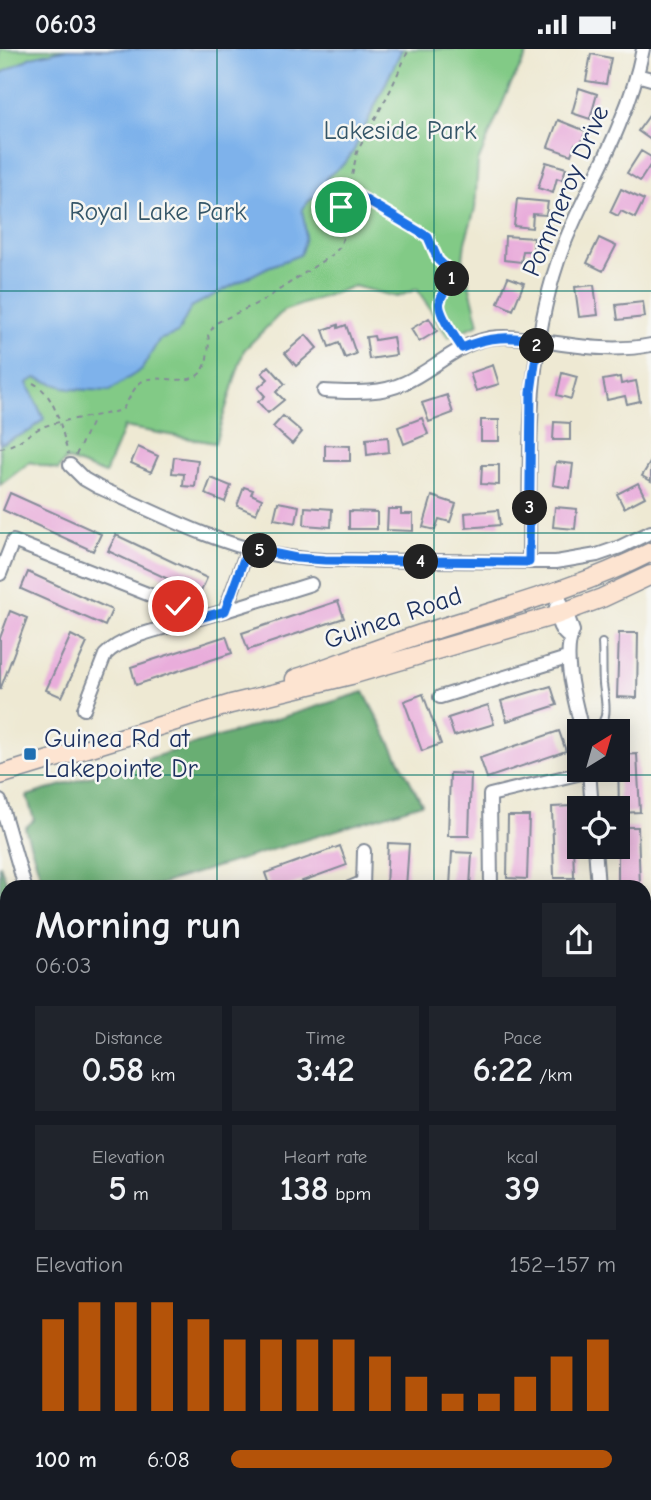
<!DOCTYPE html>
<html lang="en">
<head>
<meta charset="utf-8">
<style>
  body { margin:0; font-family:"Comic Neue",sans-serif; background:#20242c; color:#f1f3f6; height:100vh; display:flex; flex-direction:column; font-size:26px; white-space:nowrap }
  * { box-sizing:border-box; margin:0 }
  p { font-size:23px; color:#9ea1a6 }
  .icon { flex:none; width:38px; height:38px; fill:none; stroke:currentColor; stroke-width:2; stroke-linecap:round; stroke-linejoin:round }
  .map { position:relative; flex:1; overflow:hidden }
  .sheet { position:absolute; left:0px; top:831px; width:651px; height:621px; display:flex; flex-direction:column; background:#171b24; border-radius:21px 21px 0 0; box-shadow:0 4px 18px #0003 }
  .sheet>* { flex:none }
  .needle { width:46px; rotate:37deg }
  .tools { position:absolute; left:567px; top:670px; display:grid; gap:14px }
  .tools a { display:grid; place-items:center; width:63px; height:63px; border-radius:0px; background:#171b24; box-shadow:0 4px 18px #0003; font-size:35px }
  .pin { position:absolute; display:grid; place-items:center; width:60px; height:60px; color:#fff; margin:-30px; border:4px solid #fff; border-radius:50%; box-shadow:0 2px 7px #0007 }
  .km { position:absolute; width:35px; height:35px; margin:-18px; border-radius:50%; background:#222; color:#fff; font-size:19px; line-height:35px; text-align:center }
  .round { display:grid; place-items:center; flex:none; width:74px; height:74px; border-radius:0px; background:#20242c }
  .headline { display:flex; align-items:center; justify-content:space-between; height:119px; padding:0 35px }
  h1 { font-size:38px; font-weight:700; line-height:52px }
  .metrics { display:grid; grid-template-columns:repeat(3,1fr); gap:10px; height:119px; padding:7px 35px }
  .metrics div { display:grid; align-content:center; border-radius:0px; background:#20242c; text-align:center }
  .metrics b { font-size:35px; font-weight:700 }
  .metrics small { font-size:19px; font-weight:400 }
  .metrics p { font-size:19px }
  .chart { height:196px; padding:14px 35px }
  .chart p { display:flex; justify-content:space-between }
  .chart svg { width:100%; height:126px; margin-top:7px; stroke:#b45309; stroke-width:6 }
  ul { padding:0 35px; list-style:none; font-size:23px }
  li { display:grid; grid-template-columns:112px 84px 1fr; align-items:center; height:52px }
  li i { height:18px; border-radius:9px; background:#b45309 }
  .status { display:flex; justify-content:space-between; align-items:center; height:49px; padding:0 35px; background:#171b24; direction:ltr }
  .status svg { height:19px; fill:currentColor }
  .map>svg:first-child { display:block }
  .green { fill:#82ca86; stroke:#4e7c72; stroke-width:2 }
  .forest { fill:#69ae73; stroke:#426e68; stroke-width:2 }
  .water { fill:#7eb2eb; stroke:#4c70a4; stroke-width:2 }
  .building { fill:#e9addb }
  .lines { fill:none; stroke-linecap:round; stroke-linejoin:round }
  .lane-casing { stroke:#848c98; stroke-width:10 }
  .street-casing { stroke:#848c98; stroke-width:16 }
  .secondary-casing { stroke:#848c98; stroke-width:21 }
  .path { stroke:#848c98; stroke-width:2; stroke-dasharray:5 5; stroke-linecap:butt }
  .lane { stroke:#fff; stroke-width:6 }
  .street { stroke:#fff; stroke-width:12 }
  .secondary { stroke:#fde4d1; stroke-width:18 }
  .rail { stroke:#1b2f5e; stroke-width:3.5 }
  .route-casing { stroke:#fff; stroke-width:14 }
  .route { stroke:#1a73e8; stroke-width:9 }
  .grid { fill:none; stroke:#0f766e; stroke-width:2; stroke-opacity:0.55 }
  .poi-dot { fill:#1f6fb2; stroke:#f6f6f2; stroke-width:2.5 }
  .labels { text-anchor:middle; dominant-baseline:central; stroke-width:5; stroke-linejoin:round; paint-order:stroke }
  .park-label { font-size:26px; fill:#355668; stroke:#f6f6f2 }
  .street-label { font-size:26px; fill:#1b2f5e; stroke:#f6f6f2 }
  .poi-label { font-size:26px; fill:#1b2f5e; stroke:#f6f6f2; text-anchor:start }
</style>
</head>
<body>
<div class="status"><b>06:03</b><svg viewBox="0 0 49 12"><path d="M0 12V9h3v3zM5 12V6h3v6zM10 12V3h3v9zM15 12V0h3v12zM26 1h20v11H26zM47 4h2v5h-2z"/></svg></div>
<div class="map">
<svg width="651" height="1451" viewBox="0 0 651 1451">
  <rect width="100%" height="100%" fill="#f6f6f2"/>
  <filter id="ink" filterUnits="userSpaceOnUse"><feTurbulence type="fractalNoise" baseFrequency=".0143" numOctaves="2"/><feDisplacementMap in="SourceGraphic" scale="14" xChannelSelector="R" yChannelSelector="G"/><feConvolveMatrix kernelMatrix="1 2 1 2 8 2 1 2 1" color-interpolation-filters="sRGB"/></filter>
  <filter id="wash" filterUnits="userSpaceOnUse"><feTurbulence type="fractalNoise" baseFrequency=".00686" numOctaves="4" result="noise"/><feDisplacementMap in="SourceGraphic" scale="28" xChannelSelector="R" yChannelSelector="G"/><feGaussianBlur stdDeviation="1.57" result="paint"/><feColorMatrix in="noise" values="0 0 0 0 0 0 0 0 0 0 0 0 0 0 0 0 0 1.4 0 .05"/><feComposite in="paint" operator="in"/></filter>
  <g filter="url(#wash)">
    <rect width="100%" height="100%" fill="#eee9d3"/>
    <!-- green -->
    <path class="green" d="M0 0H530L509 39 478 113 475 160 465 193 463 210 479 275 448 288 417 240 397 248 354 237 283 262 244 301 215 394 124 378 105 425 66 410 58 421 30 413 0 436Z"/>
    <!-- forest -->
    <path class="forest" d="M364 643 422 755 151 838H44L25 779 34 771 27 747Z
      M0 815 8 838 7 882 0 884Z"/>
    <!-- water -->
    <path class="water" d="M68 0H402L354 101 346 113 327 128 325 141 309 152 302 161C306 179 307 189 300 206L268 218 191 258 178 284 159 291 142 320 109 342 70 340 36 329 27 334 44 370 30 382 0 395V25L31 8Z"/>
    <g id="blocks">
      <!-- building -->
      <path class="building" d="M591 5 611 9 606 35 586 32Z
        M579 39 597 45 590 70 572 64Z
        M651 64V91L638 82Z
        M558 71 586 82 580 97 575 95 571 106 548 98Z
        M641 102 651 108V115L640 132 627 124Z
        M546 113 566 119 562 131 557 129 553 144 538 139Z
        M621 140 644 151 635 169 621 162 618 167 610 163Z
        M517 150 548 153 546 166 533 165 532 179 514 177Z
        M505 187 534 189 533 202H523L521 213 504 211Z
        M599 189 616 197 603 222 587 214Z
        M508 228 524 234 513 261 498 254Z
        M594 236 598 266 579 268 575 238Z
        M643 253 645 268 618 271 616 256Z
        M429 269 437 282 419 293 411 280Z
        M338 276V279L346 276 356 305 345 309 339 294 329 298 323 281Z
        M306 286 317 299 296 317 285 304Z
        M374 287 375 291 393 288 396 306 369 310 366 288Z
        M493 316 499 335 476 342 470 324Z
        M269 317 285 335 276 343 284 351 268 364 258 353 265 347 258 339 268 330 262 324Z
        M562 324 577 328 571 350 557 346Z
        M620 328 621 335 636 332 640 352 627 355 625 347 607 351 603 331Z
        M447 346 453 364 429 373 422 354Z
        M283 367 302 383 292 395 273 378Z
        M422 369 428 385 404 395 398 378Z
        M481 371H499V392H481Z
        M554 373 570 374V391H553Z
        M388 388 389 403 367 406 366 390Z
        M325 396 350 397V412H325Z
        M138 398 158 407 151 423 131 414Z
        M174 408 198 411 195 438 183 437 184 425 172 424Z
        M651 412V432L642 427Z
        M556 413 573 415 570 439 553 436Z
        M482 416H499V436L481 435Z
        M211 429 231 437 225 453 205 445Z
        M638 434 645 448 624 459 617 445Z
        M244 438 253 441 251 445 262 450 256 465 237 457Z
        M10 444 101 485 93 502 3 461Z
        M432 447 456 455 450 473 439 470 435 481 423 478Z
        M278 453 299 457 296 474 274 470Z
        M305 458 332 460 331 478 304 476Z
        M555 458 577 460 575 480 553 478Z
        M388 460H401V465H413V482L387 481Z
        M498 461 500 476 466 479 465 464Z
        M349 462 377 463V480H349Z
        M116 486 207 529 200 545 108 502Z
        M28 523 112 561 105 577 21 540Z
        M338 552 344 569 248 601 242 584Z
        M10 562 27 569 0 641V589Z
        M619 584H638L637 649 617 648Z
        M71 586 87 594 62 648 46 641Z
        M226 587 232 604 136 636 131 618Z
        M551 637 557 656 507 672 501 652Z
        M423 645 441 695 422 702 404 652Z
        M488 656 494 675 454 687 448 669Z
        M559 682 566 702 487 729 480 709Z
        M637 705 640 763 619 764 618 706Z
        M450 724 471 725 469 787H448Z
        M572 757 574 829H554L552 758Z
        M508 767H529L527 830 507 829Z
        M618 778H638L640 838H618Z
        M388 794 409 795 406 838H386Z
        M340 797 347 816 286 838H270L265 824Z
        M452 803 472 804 470 838H450Z
        M7 902V922L0 924V904Z
        M644 916H651V937H644Z
        M644 956H646L647 993 644 994Z
        M7 1285V1308L0 1302V1293Z
        M474 1446H506L498 1451H467Z"/>
    </g>
  </g>
  <g filter="url(#ink)">
    <use href="#blocks" fill-opacity="0" stroke="#848c98" stroke-width="2"/>
    <g class="lines">
      <defs>
        <path id="lane" d="M587 682C613 677 605 654 603 635 602 622 603 608 602 594
          M344 838 363 830"/>
        <path id="street" d="M637 26 651 30
          M324 342C351 343 379 346 404 334 433 321 457 295 490 289 509 286 529 290 549 293 584 298 616 303 651 296
          M70 416 84 430 98 438C154 462 210 493 271 505 288 509 307 510 325 511L556 513 597 506 620 498 651 483
          M529 513C530 412 525 310 558 212 574 163 603 119 621 71 631 48 638 24 643 0
          M0 525 13 492 178 557 200 569 225 562 248 499
          M556 544 566 562 573 582C561 608 576 654 582 682
          M556 558C556 571 559 582 570 589
          M225 562 311 535
          M440 648 567 609
          M84 660 105 606C124 585 172 578 200 569
          M589 721 592 760
          M0 752 25 838
          M595 798 598 838
          M363 838 364 802
          M491 838 490 746 590 722
          M0 1016 7 1014
          M7 1156 4 1175 7 1183
          M600 1448 603 1451
          M528 1451 535 1446"/>
        <path id="secondary" d="M295 630C337 615 379 599 421 585 499 560 578 540 651 503
          M0 726 231 655 351 626 556 566 602 549 651 526"/>
      </defs>
      <!-- lane casing -->
      <use href="#lane" class="lane-casing"/>
      <!-- street casing -->
      <use href="#street" class="street-casing"/>
      <!-- secondary casing -->
      <use href="#secondary" class="secondary-casing"/>
      <!-- path -->
      <path class="path" d="M349 141 428 189 438 211 454 226 439 255 441 264 456 289
        M33 334C56 345 62 382 68 405
        M0 399C18 397 29 383 45 377 69 369 97 368 122 361 128 353 133 339 141 333 158 321 201 347 207 309 208 301 210 294 208 286L216 274 264 251 333 205 340 198 343 189 341 158 349 141 357 103 390 42 409 0
        M76 406 93 370"/>
      <!-- lane -->
      <use href="#lane" class="lane"/>
      <!-- street -->
      <use href="#street" class="street"/>
      <!-- secondary -->
      <use href="#secondary" class="secondary"/>
      <!-- rail -->
      <path class="rail" d="M0 1433 7 1438
        M32 1446 40 1451"/>
    </g>
  </g>
  <g class="lines" filter="url(#ink)">
    <defs>
      <path id="route" d="M178 557 200 569 225 562 248 499 296 509 325 511 529 513 531 343 538 292C510 287 488 287 462 299 456 289 436 263 440 252 441 246 450 234 454 226L438 211 428 188 349 141 341 158"/>
    </defs>
    <!-- route casing -->
    <use href="#route" class="route-casing"/>
    <!-- route -->
    <use href="#route" class="route"/>
  </g>
  <!-- grid -->
  <path class="grid" d="M217 0V838M434 0V838M0 242H651M0 484H651M0 726H651M0 967H7M644 967H651M0 1209H7M644 1209H651M217 1446V1451M434 1446V1451"/>
  <!-- markers -->
  <rect class="poi-dot" x="23" y="698" width="14" height="14" rx="3.5"/>
  <g class="labels">
    <!-- park labels -->
    <g class="park-label">
      <text x="400" y="82">Lakeside Park</text>
      <text x="158" y="163">Royal Lake Park</text>
    </g>
    <!-- street labels -->
    <g class="street-label">
      <text transform="translate(566 142) rotate(-67)">Pommeroy Drive</text>
      <text transform="translate(393 569) rotate(-19)">Guinea Road</text>
    </g>
    <!-- poi labels -->
    <g class="poi-label">
      <text x="44" y="690">Guinea Rd at<tspan x="44" dy="30">Lakepointe Dr</tspan></text>
    </g>
  </g>
</svg>
<div class="tools">
<a><svg class="needle" viewBox="-14 -14 28 28"><path d="M0-13l5 13h-10z" fill="#e53935"/><path d="M0 13l5-13h-10z" fill="#9ea1a6"/></svg></a>
<a><svg class="icon" aria-label="locate" viewBox="0 0 24 24"><circle cx="12" cy="12" r="6"/><path d="M12 2v4M12 18v4M2 12h4M18 12h4"/></svg></a>
</div>
<div class="pin" style="left:341px;top:158px;background:#1e9e55"><svg class="icon" aria-label="arrive" viewBox="0 0 24 24"><path d="M6 21V4h12l-3 4 3 4H6"/></svg></div>
<div class="pin" style="left:178px;top:557px;background:#d93025"><svg class="icon" aria-label="check" viewBox="0 0 24 24"><path d="M5 12l5 5 9-10"/></svg></div>
<b class="km" style="left:452px;top:230px">1</b>
<b class="km" style="left:537px;top:297px">2</b>
<b class="km" style="left:530px;top:459px">3</b>
<b class="km" style="left:421px;top:513px">4</b>
<b class="km" style="left:260px;top:502px">5</b>
<section class="sheet">
<div class="headline"><div><h1>Morning run</h1><p>06:03</p></div><a class="round"><svg class="icon" aria-label="share" viewBox="0 0 24 24"><path d="M12 15V3M7 8l5-5 5 5M5 13v7h14v-7"/></svg></a></div>
<div class="metrics">
<div><p>Distance</p><b>0.58<small> km</small></b></div>
<div><p>Time</p><b>3:42</b></div>
<div><p>Pace</p><b>6:22<small> /km</small></b></div>
</div>
<div class="metrics">
<div><p>Elevation</p><b>5<small> m</small></b></div>
<div><p>Heart rate</p><b>138<small> bpm</small></b></div>
<div><p>kcal</p><b>39</b></div>
</div>
<div class="chart"><p><span>Elevation</span>152–157 m</p>
<svg viewBox="0 0 160 44" preserveAspectRatio="none"><path d="M5 44V12M15 44V6M25 44V6M35 44V6M45 44V12M55 44V19M65 44V19M75 44V19M85 44V19M95 44V25M105 44V32M115 44V38M125 44V38M135 44V32M145 44V25M155 44V19"/></svg>
</div>
<ul>
<li><b>100 m</b>6:08<i style="width:99%"></i></li>
</ul>
</section>
</div>
</body>
</html>
